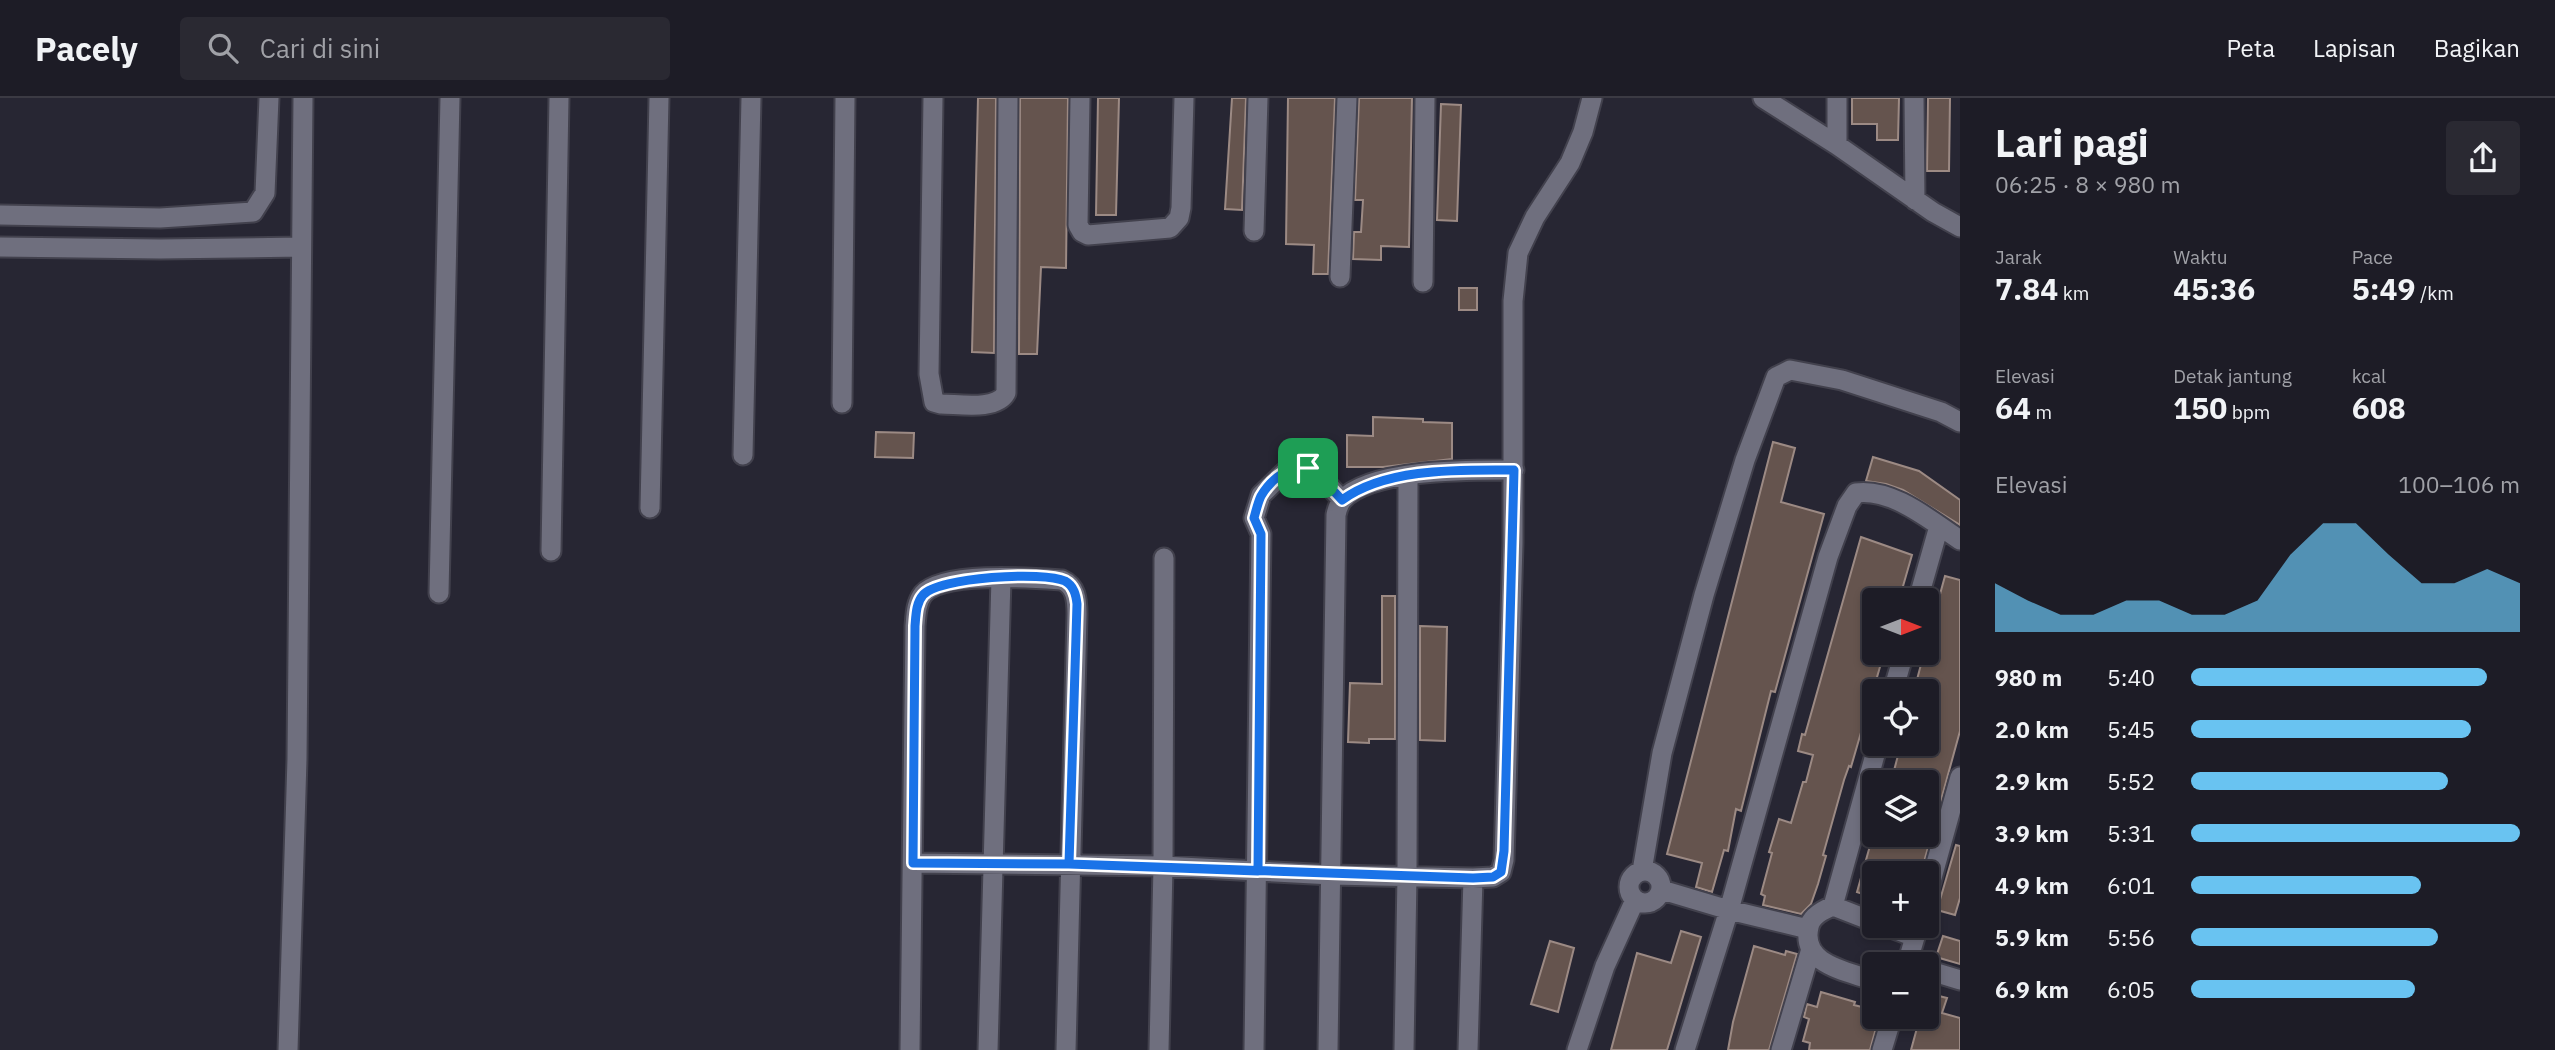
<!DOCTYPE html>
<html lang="id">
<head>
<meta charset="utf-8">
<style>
  body { margin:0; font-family:"IBM Plex Sans",sans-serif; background:#2a2932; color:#f1f3f6; height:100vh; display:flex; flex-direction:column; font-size:26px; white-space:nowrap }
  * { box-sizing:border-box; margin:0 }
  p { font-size:23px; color:#a0a1a7 }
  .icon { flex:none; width:38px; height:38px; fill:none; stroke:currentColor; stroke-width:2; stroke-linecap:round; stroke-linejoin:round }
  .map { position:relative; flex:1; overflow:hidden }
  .drawer { display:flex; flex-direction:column; background:#1d1c26; width:595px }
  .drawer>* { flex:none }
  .needle { width:46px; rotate:90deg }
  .fabs { position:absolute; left:1862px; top:490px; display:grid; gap:14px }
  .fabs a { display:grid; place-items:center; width:77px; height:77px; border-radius:7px; background:#1d1c26; box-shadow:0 4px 10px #0003,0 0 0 2px #3b3a43; font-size:35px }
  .pin { position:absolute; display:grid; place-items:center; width:60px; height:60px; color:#fff; margin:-30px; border-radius:14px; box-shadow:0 4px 10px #0006 }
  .round { display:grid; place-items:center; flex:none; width:74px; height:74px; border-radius:7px; background:#2a2932 }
  .summary { display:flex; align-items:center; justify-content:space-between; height:119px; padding:0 35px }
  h1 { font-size:38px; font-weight:800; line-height:52px }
  .metrics { display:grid; grid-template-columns:repeat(3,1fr); gap:10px; height:119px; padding:7px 35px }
  .metrics div { display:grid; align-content:center }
  .metrics b { font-size:30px; font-weight:800 }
  .metrics small { font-size:19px; font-weight:400 }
  .metrics p { font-size:19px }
  .chart { height:196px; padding:14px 35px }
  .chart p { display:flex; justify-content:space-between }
  .chart svg { width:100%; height:126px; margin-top:7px; fill:#69c3f1; opacity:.7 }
  ul { padding:0 35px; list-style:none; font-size:23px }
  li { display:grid; grid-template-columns:112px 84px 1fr; align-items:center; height:52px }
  li i { height:18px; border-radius:9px; background:#69c3f1 }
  header { display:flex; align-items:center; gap:42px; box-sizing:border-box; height:98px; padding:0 35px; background:#1d1c26; border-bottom:2px solid #3b3a43 }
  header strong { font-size:33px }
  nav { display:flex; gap:38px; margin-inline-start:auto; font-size:24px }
  .search { width:490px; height:63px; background:#2a2932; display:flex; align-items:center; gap:18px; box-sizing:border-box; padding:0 24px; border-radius:7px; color:#a0a1a7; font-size:26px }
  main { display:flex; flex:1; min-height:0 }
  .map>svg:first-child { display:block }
  .building { fill:#65544e; stroke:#9c8a84; stroke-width:2 }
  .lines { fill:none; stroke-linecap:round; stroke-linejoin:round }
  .street-casing { stroke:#42414d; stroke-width:23 }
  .street { stroke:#6f6f7e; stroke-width:19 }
  .route-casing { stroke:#fff; stroke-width:14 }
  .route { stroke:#1a73e8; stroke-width:9 }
</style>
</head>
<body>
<header>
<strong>Pacely</strong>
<div class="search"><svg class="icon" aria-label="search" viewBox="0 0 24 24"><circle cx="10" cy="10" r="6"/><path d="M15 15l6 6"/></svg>Cari di sini</div>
<nav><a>Peta</a><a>Lapisan</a><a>Bagikan</a></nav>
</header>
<main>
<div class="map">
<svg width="1960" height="952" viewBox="0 0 1960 952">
  <rect width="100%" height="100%" fill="#272633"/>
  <!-- building -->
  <path class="building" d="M978 0H996L994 255 972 254Z
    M1020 0H1068L1066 170 1041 169 1037 256H1019Z
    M1098 0H1119L1116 117H1096Z
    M1232 0H1246L1242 112 1225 111Z
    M1288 0H1335L1328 176H1313L1314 147 1286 146Z
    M1359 0H1412L1409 149 1381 148V162L1353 161 1354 134H1361L1363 102H1355Z
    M1852 0H1899L1898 42H1877V26H1852Z
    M1928 0H1950L1949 73H1927Z
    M1441 6 1461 7 1457 123 1437 122Z
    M1459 190H1477V212H1459Z
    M1373 319 1423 321V324L1452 325V361L1383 369H1347V337L1373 338Z
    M876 334 914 335 913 360 875 359Z
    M1773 344 1795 350 1781 404 1824 416 1775 594 1771 593 1741 713 1736 711 1728 753 1724 752 1712 794 1696 789 1702 765 1667 756Z
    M1873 359 1919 373 1960 402V427L1903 392 1886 386 1866 383Z
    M1861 439 1912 457 1899 502H1874V555H1884L1851 669 1849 668 1844 682 1823 757 1826 758 1818 786 1811 806 1801 816 1763 807 1765 798 1761 796 1772 755 1769 754 1779 721 1791 725 1803 684H1806L1813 657 1798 653 1802 636 1805 637Z
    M1945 478 1960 482V633L1921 775H1874L1872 799 1857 794 1873 737H1927V692L1929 684H1891L1901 646H1927V593H1914L1924 555H1927V544Z
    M1382 498H1395V641H1369V645L1348 644 1350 585 1382 586Z
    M1420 528 1447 529 1445 643 1420 642Z
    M1956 747 1960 748V800L1955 817 1937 812Z
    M1681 833 1701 839 1667 952H1611L1637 855 1671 865Z
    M1943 838 1960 843V866L1936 859Z
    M1550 843 1574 850 1558 914 1531 906Z
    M1754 848 1785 857 1786 853 1797 856 1769 952H1728L1733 924Z
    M1821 894 1855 904 1854 907 1874 912V919H1879L1870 952H1809L1810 945 1803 943 1809 921 1804 919 1807 906 1817 909Z
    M1927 895 1947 900 1942 915 1960 920V952H1911L1920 919H1927Z"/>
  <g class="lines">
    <defs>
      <path id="street" d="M933 0 929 276 934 304 941 306C959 306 996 313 1006 295L1008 0
        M1080 0 1078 127 1082 134 1088 137 1170 130 1179 120 1181 110 1184 0
        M1763 0 1837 47 1933 114 1960 129
        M1914 0 1915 102
        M1837 47V0
        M0 117 160 120 253 114 265 95 269 0
        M1254 133 1258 0
        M0 149 160 151 301 149
        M1340 179 1347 0
        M1423 184 1425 0
        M842 305 845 0
        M743 357 751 0
        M650 410 659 0
        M551 453 559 0
        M439 495 450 0
        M1918 502 1939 428
        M1893 593 1904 555
        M913 765 1163 768 1332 777 1473 780 1493 779 1501 774 1504 762 1513 445V203L1518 155 1535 119 1570 65 1583 34 1592 0
        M1629 789a16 16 0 1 1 32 0a16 16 0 1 1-32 0Z
        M1642 773 1662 655 1704 497 1745 362 1776 279 1790 272 1842 282 1941 314 1960 324
        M1662 792 1729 812 1808 831
        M1927 798 1960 679
        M1833 808 1878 646
        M1874 824 1833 808C1823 812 1811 818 1809 829 1800 867 1848 873 1874 883
        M1886 828 1915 839 1907 866
        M1927 872 1960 882
        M288 952 297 661 303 0
        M910 952 915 528C916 517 916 505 923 496 943 473 1032 480 1062 482 1076 488 1077 502 1077 516L1066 952
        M988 952 1001 480
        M1159 952 1163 768 1164 460
        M1254 952 1261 436 1254 420 1261 397 1289 370 1299 368 1316 374 1342 402
        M1328 952 1336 417C1337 412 1339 406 1342 402 1371 370 1473 372 1514 372
        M1404 952 1407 778 1408 378
        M1468 952 1473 780
        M1577 952 1605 868 1635 802
        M1685 952 1729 812 1828 459 1847 408 1856 395C1893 390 1931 423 1960 442
        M1781 952 1811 851
        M1882 952 1892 919"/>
    </defs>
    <!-- street casing -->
    <use href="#street" class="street-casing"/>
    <!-- street -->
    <use href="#street" class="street"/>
  </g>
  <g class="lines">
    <defs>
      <path id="route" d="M1308 370C1289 367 1271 381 1261 398 1258 404 1256 413 1254 420L1261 436 1258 773 1069 766 913 765 915 528C916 517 916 505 923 497 938 479 1044 473 1065 483 1074 488 1076 497 1077 506L1069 766 1473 780 1493 779 1501 774 1504 753 1514 372C1461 372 1387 369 1342 402L1316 374 1308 370"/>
    </defs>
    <!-- route casing -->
    <use href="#route" class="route-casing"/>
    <!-- route -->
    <use href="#route" class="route"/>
  </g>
</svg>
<div class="fabs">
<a><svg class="needle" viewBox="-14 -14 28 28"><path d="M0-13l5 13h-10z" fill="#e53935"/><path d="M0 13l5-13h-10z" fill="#a0a1a7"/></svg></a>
<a><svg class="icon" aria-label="locate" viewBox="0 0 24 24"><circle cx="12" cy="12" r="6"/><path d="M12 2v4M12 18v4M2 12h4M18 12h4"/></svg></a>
<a><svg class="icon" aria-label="layers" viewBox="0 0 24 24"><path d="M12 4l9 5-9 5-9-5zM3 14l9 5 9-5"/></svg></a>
<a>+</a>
<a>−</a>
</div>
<div class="pin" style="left:1308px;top:370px;background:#1e9e55"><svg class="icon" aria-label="arrive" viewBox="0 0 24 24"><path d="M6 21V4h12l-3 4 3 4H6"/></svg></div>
</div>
<section class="drawer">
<div class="summary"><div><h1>Lari pagi</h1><p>06:25 · 8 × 980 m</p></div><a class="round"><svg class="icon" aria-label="share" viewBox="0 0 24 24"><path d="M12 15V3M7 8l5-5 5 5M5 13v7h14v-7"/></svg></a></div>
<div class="metrics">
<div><p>Jarak</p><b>7.84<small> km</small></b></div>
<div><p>Waktu</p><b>45:36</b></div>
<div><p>Pace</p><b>5:49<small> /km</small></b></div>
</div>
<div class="metrics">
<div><p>Elevasi</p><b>64<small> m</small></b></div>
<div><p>Detak jantung</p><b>150<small> bpm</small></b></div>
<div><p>kcal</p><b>608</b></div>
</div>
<div class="chart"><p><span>Elevasi</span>100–106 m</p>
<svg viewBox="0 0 160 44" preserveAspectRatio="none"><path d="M0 44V27L10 33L20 38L30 38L40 33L50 33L60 38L70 38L80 33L90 17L100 6L110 6L120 17L130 27L140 27L150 22L160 27V44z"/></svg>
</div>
<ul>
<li><b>980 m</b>5:40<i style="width:90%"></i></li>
<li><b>2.0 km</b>5:45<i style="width:85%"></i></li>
<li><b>2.9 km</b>5:52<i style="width:78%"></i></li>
<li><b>3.9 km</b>5:31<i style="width:100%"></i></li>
<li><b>4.9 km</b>6:01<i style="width:70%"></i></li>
<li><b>5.9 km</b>5:56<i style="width:75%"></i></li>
<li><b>6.9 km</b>6:05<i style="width:68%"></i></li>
</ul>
</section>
</main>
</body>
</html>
